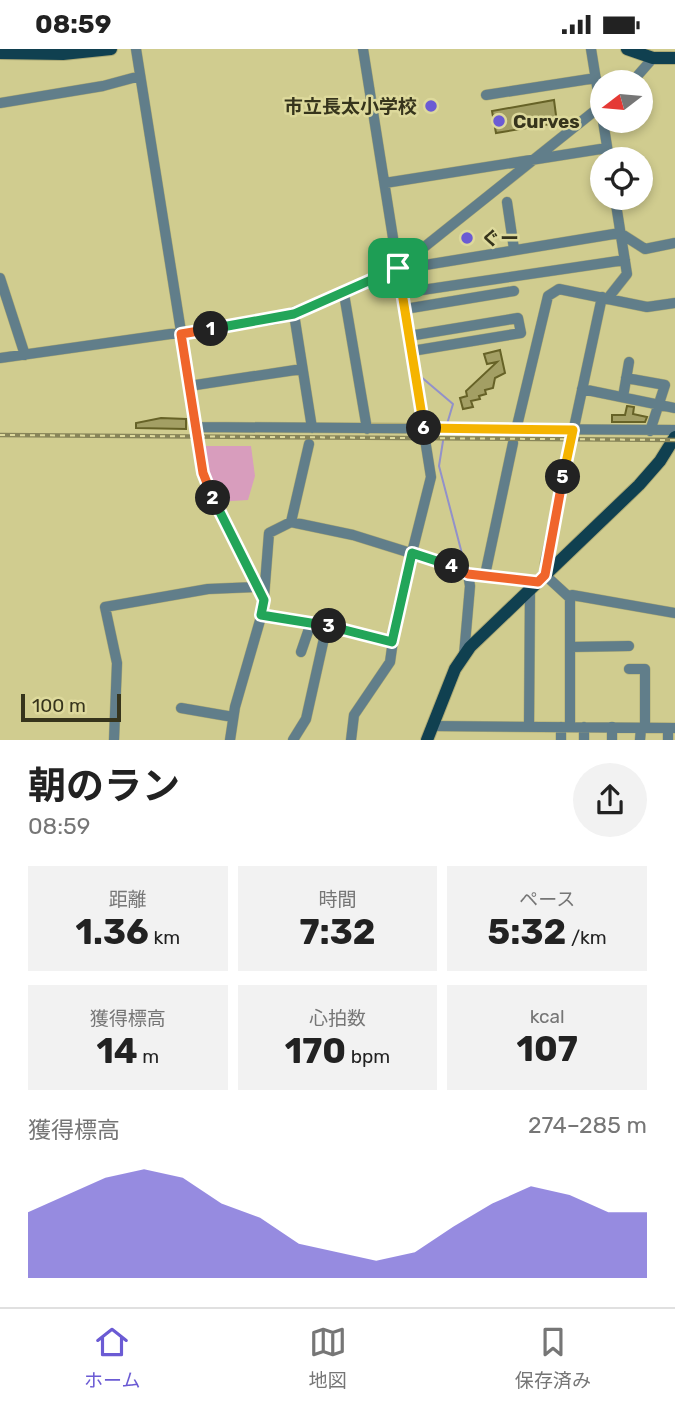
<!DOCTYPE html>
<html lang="ja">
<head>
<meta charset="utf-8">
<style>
  body { margin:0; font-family:Rubik,"Noto Sans JP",sans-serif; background:#f2f2f2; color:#222; height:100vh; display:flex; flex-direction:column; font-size:26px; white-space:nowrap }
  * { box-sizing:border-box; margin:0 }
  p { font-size:23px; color:#767676 }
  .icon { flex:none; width:38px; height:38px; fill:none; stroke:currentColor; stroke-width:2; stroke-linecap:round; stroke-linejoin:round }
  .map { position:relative; height:691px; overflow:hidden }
  .side { display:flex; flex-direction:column; background:#fff; flex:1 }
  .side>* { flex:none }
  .needle { width:46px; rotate:254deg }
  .fabs { position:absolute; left:590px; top:21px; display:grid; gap:14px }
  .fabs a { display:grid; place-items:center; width:63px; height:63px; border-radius:50%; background:#fff; box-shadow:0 4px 10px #0003; font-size:35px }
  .scale { position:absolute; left:21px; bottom:18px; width:100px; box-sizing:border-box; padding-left:7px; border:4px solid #36341c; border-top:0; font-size:19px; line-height:24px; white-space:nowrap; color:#36341c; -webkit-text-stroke:5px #ddd99c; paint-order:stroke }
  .pin { position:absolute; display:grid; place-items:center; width:60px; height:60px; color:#fff; margin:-30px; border-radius:14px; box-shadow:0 4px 10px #0006 }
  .km { position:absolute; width:35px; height:35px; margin:-18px; border-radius:50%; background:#222; color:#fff; font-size:19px; line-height:35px; text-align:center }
  .round { display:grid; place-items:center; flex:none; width:74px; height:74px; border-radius:37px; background:#f2f2f2 }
  .overview { display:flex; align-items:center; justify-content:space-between; height:119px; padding:0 28px }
  h1 { font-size:38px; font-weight:700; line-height:52px }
  .metrics { display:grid; grid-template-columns:repeat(3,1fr); gap:10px; height:119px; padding:7px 28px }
  .metrics div { display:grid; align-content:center; border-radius:0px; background:#f2f2f2; text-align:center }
  .metrics b { font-size:35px; font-weight:700 }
  .metrics small { font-size:19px; font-weight:400 }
  .metrics p { font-size:19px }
  .chart { height:196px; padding:14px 28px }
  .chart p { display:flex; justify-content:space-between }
  .chart svg { width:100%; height:126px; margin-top:7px; fill:#6b5bd4; opacity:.7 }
  .status { display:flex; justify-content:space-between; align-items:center; height:49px; padding:0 35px; background:#fff; direction:ltr }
  .status svg { height:19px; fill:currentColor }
  .menu { display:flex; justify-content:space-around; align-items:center; height:98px; border-top:2px solid #e0e0e0; background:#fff; font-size:19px; color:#767676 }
  .menu a { display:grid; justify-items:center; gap:4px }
  .menu .active { color:#6b5bd4 }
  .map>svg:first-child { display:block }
  .green { fill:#d89dbd }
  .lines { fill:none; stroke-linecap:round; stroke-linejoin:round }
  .stream { stroke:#9291ca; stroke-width:2 }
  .building { fill:#a39f64; stroke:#666227; stroke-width:2 }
  .minor-casing { stroke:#aeab76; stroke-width:11 }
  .major-casing { stroke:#aeab76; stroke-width:14 }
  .minor { stroke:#617e8a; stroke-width:10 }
  .major { stroke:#104050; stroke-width:12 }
  .rail-casing { stroke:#888559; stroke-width:4.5 }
  .rail { stroke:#ddd99c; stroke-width:2; stroke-dasharray:5; stroke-linecap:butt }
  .split-1-casing { stroke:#fff; stroke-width:14 }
  .split-2-casing { stroke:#fff; stroke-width:14 }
  .split-3-casing { stroke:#fff; stroke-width:14 }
  .split-4-casing { stroke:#fff; stroke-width:14 }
  .split-5-casing { stroke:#fff; stroke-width:14 }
  .split-6-casing { stroke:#fff; stroke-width:14 }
  .split-7-casing { stroke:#fff; stroke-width:14 }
  .split-1 { stroke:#22a559; stroke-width:9 }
  .split-2 { stroke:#f0652b; stroke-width:9 }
  .split-3 { stroke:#22a559; stroke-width:9 }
  .split-4 { stroke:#22a559; stroke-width:9 }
  .split-5 { stroke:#f0652b; stroke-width:9 }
  .split-6 { stroke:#f5b400; stroke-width:9 }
  .split-7 { stroke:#f5b400; stroke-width:9 }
  .poi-dot { fill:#6b5bd4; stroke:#ddd99c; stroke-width:2.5 }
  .labels { text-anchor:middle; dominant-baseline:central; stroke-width:5; stroke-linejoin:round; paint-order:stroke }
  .poi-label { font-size:19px; font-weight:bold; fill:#36341c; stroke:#ddd99c; text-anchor:start }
</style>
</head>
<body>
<div class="status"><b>08:59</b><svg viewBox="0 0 49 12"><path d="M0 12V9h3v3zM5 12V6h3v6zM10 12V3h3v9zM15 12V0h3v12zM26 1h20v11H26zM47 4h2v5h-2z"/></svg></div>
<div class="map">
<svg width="675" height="691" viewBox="0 0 675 691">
  <rect width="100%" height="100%" fill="#d0cc8f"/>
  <!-- green -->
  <path class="green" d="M200 397H251L255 427 248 451 216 453Z"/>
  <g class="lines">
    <!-- stream -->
    <path class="stream" d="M420 327 453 355 447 375
      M443 392 439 417 466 520"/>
  </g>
  <!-- building -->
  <path class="building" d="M554 51 557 74 496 84 492 62Z
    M500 301 505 324 495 329 493 339 485 341 486 345 479 347 480 350 471 352 473 358 463 360 460 349 467 347 466 342 497 313 487 315 484 305Z
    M627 357 634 358 633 365 647 368 645 373H612V366H625Z
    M161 369 186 370V380L136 379V374Z"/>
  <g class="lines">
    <defs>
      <path id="minor" d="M136 0 204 427 264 551
        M591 0 602 68
        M632 33 653 9
        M486 46 596 29
        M0 54 103 37 140 27
        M603 72 609 110
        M385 134 607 99
        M507 153 514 200
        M403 215 413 218 620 184 645 200 675 194
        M0 229 25 306
        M402 244 625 211
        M344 245 367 380
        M602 248 545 514V526L570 549 572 546 675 564
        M608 249 627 225 615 149
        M405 260 514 242
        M294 265 312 379
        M409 287 518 269 521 284 412 302
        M0 309 276 270 359 238 398 219 602 56
        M626 329 665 336 650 382
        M189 337 302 320
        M582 340 675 359
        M623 348 629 313
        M195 378 675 381
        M516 381 548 247 559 240 647 258 675 254
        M291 473 309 395
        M468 525 538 533
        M485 526 513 394
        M570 549V678
        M261 566 331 577 392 592
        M570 598 629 597
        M301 603 311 574
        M629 620H645V679
        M181 659 233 668
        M432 677 675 679
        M529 678 530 541
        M114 691 117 614 105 558 208 540 257 538
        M230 691 235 658 263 561 269 484 291 473 353 486 449 516 468 525 470 537 464 606
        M293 691 306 670 327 576
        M351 691 354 666 390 613 397 563 431 428 363 0
        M561 691V678
        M584 691V678
        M612 691V678
        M640 691 641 679
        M668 691V679"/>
      <path id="major" d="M627 0 653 9H675
        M0 4 63 5 111 0
        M427 691 455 620 470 598 639 436 660 412 675 388"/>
    </defs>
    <!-- minor casing -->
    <use href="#minor" class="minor-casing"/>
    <!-- major casing -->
    <use href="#major" class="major-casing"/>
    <!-- minor -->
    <use href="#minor" class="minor"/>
    <!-- major -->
    <use href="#major" class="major"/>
    <defs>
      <path id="rail" d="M0 386 675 391"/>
    </defs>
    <!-- rail casing -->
    <use href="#rail" class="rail-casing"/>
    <!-- rail -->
    <use href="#rail" class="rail"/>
  </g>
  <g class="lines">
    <defs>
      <path id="split-1" d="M211 280 294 265 398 219"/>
      <path id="split-2" d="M211 280 181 285 203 424 213 449"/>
      <path id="split-3" d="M213 449 264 551 261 566 329 577"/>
      <path id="split-4" d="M329 577 392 593 412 504 452 517"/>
      <path id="split-5" d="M452 517 468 525 538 533 545 526 563 428"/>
      <path id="split-6" d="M424 379 573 381 563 428"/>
      <path id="split-7" d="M398 219 424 379"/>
    </defs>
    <!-- split-1 casing -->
    <use href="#split-1" class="split-1-casing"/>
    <!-- split-2 casing -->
    <use href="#split-2" class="split-2-casing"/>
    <!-- split-3 casing -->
    <use href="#split-3" class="split-3-casing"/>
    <!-- split-4 casing -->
    <use href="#split-4" class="split-4-casing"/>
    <!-- split-5 casing -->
    <use href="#split-5" class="split-5-casing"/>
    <!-- split-6 casing -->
    <use href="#split-6" class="split-6-casing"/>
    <!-- split-7 casing -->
    <use href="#split-7" class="split-7-casing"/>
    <!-- split-1 -->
    <use href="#split-1" class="split-1"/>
    <!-- split-2 -->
    <use href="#split-2" class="split-2"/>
    <!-- split-3 -->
    <use href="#split-3" class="split-3"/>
    <!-- split-4 -->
    <use href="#split-4" class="split-4"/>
    <!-- split-5 -->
    <use href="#split-5" class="split-5"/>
    <!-- split-6 -->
    <use href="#split-6" class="split-6"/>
    <!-- split-7 -->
    <use href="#split-7" class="split-7"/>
  </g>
  <!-- markers -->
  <g class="poi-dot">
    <circle cx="431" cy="57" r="7"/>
    <circle cx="499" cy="72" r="7"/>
    <circle cx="467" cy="189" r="7"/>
  </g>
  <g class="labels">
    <!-- poi labels -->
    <g class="poi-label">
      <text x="417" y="57" text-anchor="end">市立長太小学校</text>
      <text x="513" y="72">Curves</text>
      <text x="481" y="189">ぐー</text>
    </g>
  </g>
</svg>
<div class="fabs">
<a><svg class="needle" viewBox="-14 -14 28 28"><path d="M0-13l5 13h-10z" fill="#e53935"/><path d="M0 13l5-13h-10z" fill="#767676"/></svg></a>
<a><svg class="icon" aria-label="locate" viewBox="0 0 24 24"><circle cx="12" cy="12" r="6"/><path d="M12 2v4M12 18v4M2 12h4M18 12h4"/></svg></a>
</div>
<div class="scale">100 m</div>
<div class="pin" style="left:398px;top:219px;background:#1e9e55"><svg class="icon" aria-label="arrive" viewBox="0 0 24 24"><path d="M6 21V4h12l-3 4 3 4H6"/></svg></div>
<b class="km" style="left:211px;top:280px">1</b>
<b class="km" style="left:213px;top:449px">2</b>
<b class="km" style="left:329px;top:577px">3</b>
<b class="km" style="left:452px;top:517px">4</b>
<b class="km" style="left:563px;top:428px">5</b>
<b class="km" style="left:424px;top:379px">6</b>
</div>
<section class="side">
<div class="overview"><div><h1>朝のラン</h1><p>08:59</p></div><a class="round"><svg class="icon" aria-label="share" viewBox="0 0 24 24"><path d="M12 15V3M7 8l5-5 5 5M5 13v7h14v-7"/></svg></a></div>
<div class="metrics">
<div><p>距離</p><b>1.36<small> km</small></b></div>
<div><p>時間</p><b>7:32</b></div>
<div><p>ペース</p><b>5:32<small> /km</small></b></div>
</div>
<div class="metrics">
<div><p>獲得標高</p><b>14<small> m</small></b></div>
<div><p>心拍数</p><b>170<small> bpm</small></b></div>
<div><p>kcal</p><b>107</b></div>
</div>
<div class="chart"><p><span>獲得標高</span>274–285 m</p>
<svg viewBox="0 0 160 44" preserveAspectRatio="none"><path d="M0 44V21L10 15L20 9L30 6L40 9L50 18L60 23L70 32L80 35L90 38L100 35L110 26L120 18L130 12L140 15L150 21L160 21V44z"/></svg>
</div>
</section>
<nav class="menu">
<a class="active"><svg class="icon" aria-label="home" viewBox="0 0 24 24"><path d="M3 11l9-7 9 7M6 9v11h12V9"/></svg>ホーム</a>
<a><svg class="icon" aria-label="map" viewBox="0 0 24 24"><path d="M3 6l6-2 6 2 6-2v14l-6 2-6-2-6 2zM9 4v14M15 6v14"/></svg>地図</a>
<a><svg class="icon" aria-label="saved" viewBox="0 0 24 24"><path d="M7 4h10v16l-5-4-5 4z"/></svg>保存済み</a>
</nav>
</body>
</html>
